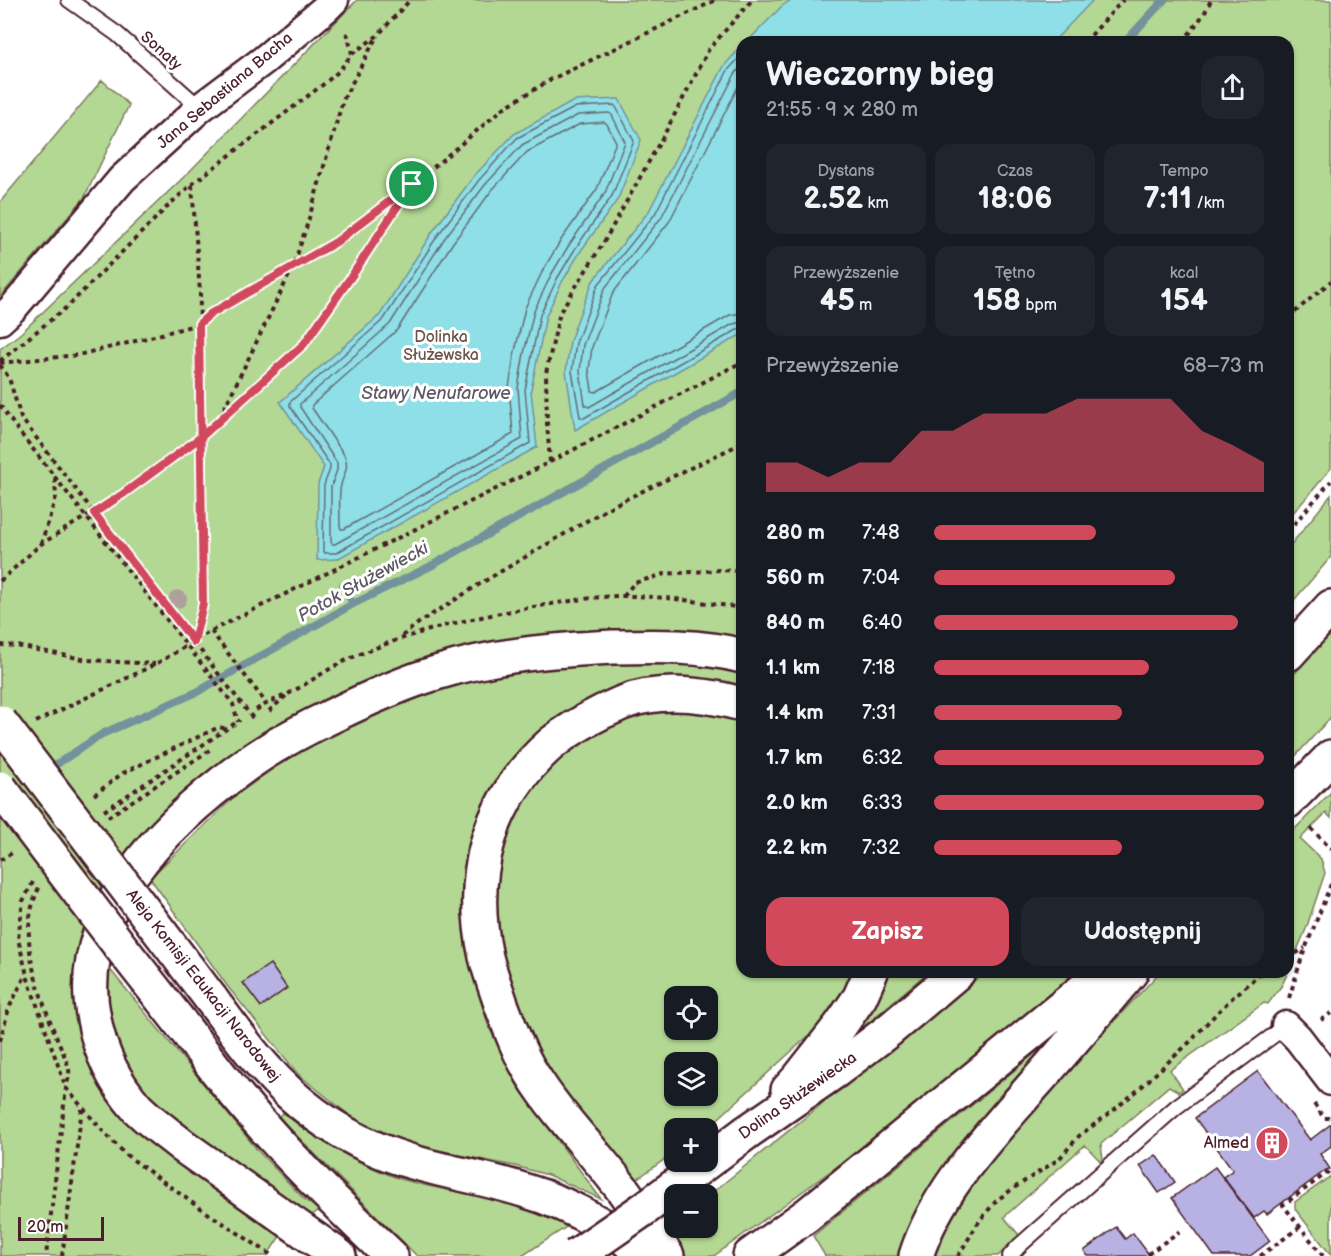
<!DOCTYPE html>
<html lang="pl">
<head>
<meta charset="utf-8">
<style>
  body { margin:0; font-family:"Balsamiq Sans",sans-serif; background:#20242c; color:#f1f3f6; height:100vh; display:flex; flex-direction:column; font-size:22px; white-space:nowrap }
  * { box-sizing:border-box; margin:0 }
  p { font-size:20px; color:#9ea1a6 }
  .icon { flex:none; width:33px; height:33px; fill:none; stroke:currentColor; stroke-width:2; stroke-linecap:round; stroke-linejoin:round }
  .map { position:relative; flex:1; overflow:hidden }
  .drawer { position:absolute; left:736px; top:36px; width:558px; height:942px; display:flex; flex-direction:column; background:#171b24; border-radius:18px; box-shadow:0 2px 4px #0004 }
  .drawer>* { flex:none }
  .controls { position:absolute; left:664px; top:986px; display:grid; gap:12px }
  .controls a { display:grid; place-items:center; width:54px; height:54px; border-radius:12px; background:#171b24; box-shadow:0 2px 4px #0004; font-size:30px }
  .scale { position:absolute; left:18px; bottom:15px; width:86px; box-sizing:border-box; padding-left:6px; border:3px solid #4a1f2b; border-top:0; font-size:16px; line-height:21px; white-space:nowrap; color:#4a1f2b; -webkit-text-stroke:4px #fff; paint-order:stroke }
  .pin { position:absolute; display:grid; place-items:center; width:51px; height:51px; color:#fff; margin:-26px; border:3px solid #fff; border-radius:50%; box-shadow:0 2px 6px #0007 }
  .round { display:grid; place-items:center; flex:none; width:63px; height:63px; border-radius:18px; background:#20242c }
  .summary { display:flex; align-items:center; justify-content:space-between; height:102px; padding:0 30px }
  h1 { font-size:33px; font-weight:800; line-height:45px }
  .metrics { display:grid; grid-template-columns:repeat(3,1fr); gap:9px; height:102px; padding:6px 30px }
  .metrics div { display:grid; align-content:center; border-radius:15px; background:#20242c; text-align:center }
  .metrics b { font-size:30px; font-weight:800 }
  .metrics small { font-size:16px; font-weight:400 }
  .metrics p { font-size:16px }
  .chart { height:168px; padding:12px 30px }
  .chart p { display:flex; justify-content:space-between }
  .chart svg { width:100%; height:108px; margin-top:6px; fill:#d1495b; opacity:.7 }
  .button { display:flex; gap:12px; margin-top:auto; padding:12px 30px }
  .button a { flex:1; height:69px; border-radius:18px; background:#d1495b; color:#fff; font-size:24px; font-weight:800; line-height:69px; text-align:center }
  .button a+a { background:#20242c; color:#f1f3f6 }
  ul { padding:0 30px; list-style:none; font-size:20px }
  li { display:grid; grid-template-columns:96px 72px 1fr; align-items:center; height:45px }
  li i { height:15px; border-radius:8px; background:#d1495b }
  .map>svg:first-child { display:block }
  .green { fill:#b3d893; stroke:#7e7c5f; stroke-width:1.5; fill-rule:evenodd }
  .water { fill:#8edfe7; stroke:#73929c; stroke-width:1.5 }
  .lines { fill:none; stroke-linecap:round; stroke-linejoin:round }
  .shore { stroke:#656c76; stroke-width:1.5 }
  .stream { stroke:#73929c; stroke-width:8 }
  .building { fill:#b7b2e3; stroke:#4a1f2b; stroke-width:1.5 }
  .service-casing { stroke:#4a1f2b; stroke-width:18 }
  .minor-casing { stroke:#4a1f2b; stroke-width:33 }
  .tertiary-casing { stroke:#4a1f2b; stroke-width:38 }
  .primary-casing { stroke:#4a1f2b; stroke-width:38 }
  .path { stroke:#4a1f2b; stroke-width:4; stroke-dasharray:4.5 4.5; stroke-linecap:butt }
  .service { stroke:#fff; stroke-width:14 }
  .minor { stroke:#fff; stroke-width:28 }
  .tertiary { stroke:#fff; stroke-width:33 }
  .primary { stroke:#fff; stroke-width:33 }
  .tertiary-bridge-casing { stroke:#4a1f2b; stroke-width:38; stroke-linecap:butt }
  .primary-bridge-casing { stroke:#4a1f2b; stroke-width:38; stroke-linecap:butt }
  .tertiary-bridge { stroke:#fff; stroke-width:33 }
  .primary-bridge { stroke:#fff; stroke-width:33 }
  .tree { fill:#ada29b }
  .route-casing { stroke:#fff; stroke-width:12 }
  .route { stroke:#d1495b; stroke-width:8 }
  .labels { text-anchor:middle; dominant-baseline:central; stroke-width:6; stroke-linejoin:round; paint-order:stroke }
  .street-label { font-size:16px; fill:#4a1f2b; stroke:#fff }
  .park-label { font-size:16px; fill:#6a564a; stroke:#fff }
  .poi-label { font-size:16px; fill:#4a1f2b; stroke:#fff; text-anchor:end }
  .water-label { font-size:18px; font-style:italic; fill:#5e5963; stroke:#fff }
</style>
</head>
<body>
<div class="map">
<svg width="1331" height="1256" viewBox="0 0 1331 1256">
  <rect width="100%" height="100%" fill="#fff"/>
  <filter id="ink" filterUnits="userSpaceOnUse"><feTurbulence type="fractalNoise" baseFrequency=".0167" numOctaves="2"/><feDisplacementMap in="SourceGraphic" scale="12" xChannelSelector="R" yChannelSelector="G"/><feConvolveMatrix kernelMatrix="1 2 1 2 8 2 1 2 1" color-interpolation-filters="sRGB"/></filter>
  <g filter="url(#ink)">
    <!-- green -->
    <path class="green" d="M357 0H1331V468L1309 495 1289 517 1288 42H742V640L689 634 315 710 91 910 75 971 86 1048 284 1230 267 1256H0V349L21 333 188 173Z
      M102 80 129 105 84 198 0 297V202Z
      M1331 495V557L1289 606V547Z
      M1331 633V717L1289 763V680Z
      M606 662H676L742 670V690L717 683 524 749 496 782 480 820 466 860 462 902 465 945 488 1025 517 1085 601 1199 548 1175 515 1166 417 1147 353 1118 298 1074 228 987 150 878 234 797 278 765 317 741 377 711 421 693 466 681 536 666Z
      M661 708 718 711 742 719V972H856C842 998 830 1016 810 1038L807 1037 708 1128H675V1152L631 1183 564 1092 533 1042 510 983 496 934 492 875 505 824 554 760 579 742 619 720ZM675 996H708V1029H675ZM675 1062H708V1095H675Z
      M1331 792V818L1326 813 1300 839 1321 859 1325 873 1306 929 1288 972 1289 835Z
      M108 967 259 1152 305 1200 319 1210 311 1216 223 1157 172 1119 143 1092 124 1064 110 1036 105 1000Z
      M885 972H928L862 1028 858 1023Z
      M985 972H1076L869 1143 714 1256H685L666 1230 675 1223V1227H708V1196Z
      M1160 972H1288L1282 985 1268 1004 1264 1003 1170 1070 1183 1089 1179 1092 1169 1086 1101 1144 1103 1160 1101 1162 1085 1145 1004 1217 1019 1235 998 1256H930L936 1241 975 1177 1088 1049Z
      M1054 1040 900 1256H825L813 1236 1034 1054Z
      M283 1113C317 1140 354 1162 395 1177 430 1189 467 1192 503 1202 525 1208 547 1217 568 1226L522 1256H417L278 1117Z
      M1331 1176V1255L1295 1209V1202Z"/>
    <!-- water -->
    <path class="water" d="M791 0H1093L1053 42H747L782 6Z
      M742 46V334L575 430 566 371 570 341 580 313 593 281 649 211 724 66Z
      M619 99 641 140 618 199 580 252 562 282 546 316 531 390 537 447 337 559 317 560 318 484 324 467 280 402 380 315 433 231 474 176 514 134 574 101Z"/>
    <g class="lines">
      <!-- shore -->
      <path class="shore" d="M742 55 728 70 655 214 598 285 576 343 572 371 580 417 584 418 737 330 742 329
        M742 66 735 74 661 218 605 288 583 345 580 371 585 405 589 407 733 324 742 322
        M742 79 669 222 613 293 592 347 589 370 592 391 596 392 730 315 742 313
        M614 105 616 107 634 141 612 196 575 249 557 279 540 315 525 390 530 443 336 553H325L323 550 324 485 330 469V465L290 406V402L384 319 438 235 479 180 517 138 576 107Z
        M609 113 612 115 625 142 605 193 569 245 551 275 534 311 524 353 518 388 522 439 335 544H332L331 541V487L337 470V463L300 407V404L390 324 444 239 485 185 522 145 578 115Z
        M604 122 607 124 616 142 597 189 561 240 543 270 525 308 515 351 509 387 513 434 344 529H341L340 526C340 515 339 503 340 491 341 475 352 470 343 453L312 408V405L397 330 452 244 492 190 527 152 580 124Z"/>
      <!-- stream -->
      <path class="stream" d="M1125 42 1164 0
        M343 585 353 604
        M45 772 102 734 197 692 353 604 431 566 742 392"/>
    </g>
    <!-- building -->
    <path class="building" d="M270 964 287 988 261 1007 243 983Z
      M1258 1071 1310 1140 1331 1124V1146L1320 1154 1330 1169 1326 1170 1267 1214 1264 1211 1254 1218 1223 1177 1233 1170 1195 1118Z
      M1156 1155 1175 1182 1159 1193 1140 1166Z
      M1215 1167 1270 1241 1250 1256H1214L1172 1198Z
      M1116 1227 1125 1239 1133 1233 1150 1256H1088L1084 1251Z"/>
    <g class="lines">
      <defs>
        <path id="service" d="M69 0 117 34 200 108
          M1010 1256 1019 1246 1176 1107 1286 1026"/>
        <path id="minor" d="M0 320 13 308 122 179 200 108 264 60 326 8 334 0
          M1286 1026 1298 1038 1331 1081"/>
        <path id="tertiary" d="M211 999C228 1022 245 1046 264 1067 294 1101 332 1130 374 1148 421 1169 473 1174 523 1190 551 1198 577 1210 602 1225 617 1234 634 1243 647 1256
          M179 1021C198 1046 217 1072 238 1097 285 1154 338 1205 391 1256"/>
        <path id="primary" d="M1288 654 1331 607
          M1288 801 1331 757
          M788 1090 799 1078 840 1026 860 997 871 972
          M747 1132 837 1070 888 1031 958 972
          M339 1256 183 1146C168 1134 151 1122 137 1108 115 1083 100 1052 94 1019 71 913 169 820 247 764 274 745 304 729 334 715 367 699 400 684 436 673 493 655 553 650 613 647 656 646 701 645 742 656
          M667 1256C650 1231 635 1204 616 1181 588 1145 556 1113 532 1074 519 1053 510 1028 501 1004 496 989 490 973 486 957 468 875 488 799 552 743 567 731 584 721 602 712 609 709 615 706 622 703 660 688 704 694 742 704
          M750 1256 807 1215 1105 972
          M916 1256C937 1190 987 1139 1032 1087 1066 1049 1098 1011 1131 972"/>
      </defs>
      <!-- service casing -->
      <use href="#service" class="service-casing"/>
      <!-- minor casing -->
      <use href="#minor" class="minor-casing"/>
      <!-- tertiary casing -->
      <use href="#tertiary" class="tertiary-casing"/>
      <!-- primary casing -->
      <use href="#primary" class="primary-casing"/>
      <!-- path -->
      <path class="path" d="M1085 42 1123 0
        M1183 42 1204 14 1211 0
        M352 54 377 36 410 0
        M192 185 200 292 199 372 203 604 194 641
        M1288 318 1331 281
        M0 361 68 306 170 204 192 184 325 83 339 71 352 54 348 36 344 30
        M0 363 78 355 124 344 199 324 210 314 336 242 423 176 505 107 552 79 716 0
        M0 365 9 378 21 418 255 721
        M0 405 14 425 233 704 238 722
        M220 417 293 267 307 225 343 100 377 36
        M550 462 547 423 546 373 560 312 605 240 666 131 709 49 752 0
        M1288 531 1331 481
        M41 544 56 497 55 479
        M0 581 41 544 123 494 201 437 304 344 353 274 409 188
        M624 596 634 583 665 574 720 570 742 571
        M211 631 266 703
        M402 636 420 622 483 582 612 506 742 443
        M0 645 17 646 88 660 155 664
        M256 710C266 703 277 699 288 694 309 683 327 669 347 660 408 632 474 617 539 606 570 601 603 595 634 596 670 597 707 603 742 608
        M269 711 288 694
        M36 722 156 664 211 631 550 462 742 362
        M94 795 123 773 219 727 227 729
        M104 811 240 720
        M108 817 213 748
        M1311 828 1331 849
        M0 860 12 853
        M33 882 23 901 18 939 28 979 66 1088 101 1129 125 1154 194 1204 273 1256
        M39 888C16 934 37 987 54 1031 58 1041 68 1062 69 1070 70 1075 67 1083 66 1088L46 1256
        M1288 958 1305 948
        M1289 998 1302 957 1331 884
        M1321 1020 1331 1013
        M0 1041 9 1008 26 974
        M1314 1104 1324 1118H1331
        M1148 1254 1180 1231
        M62 1256 82 1109
        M958 1256 980 1220 997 1200 1014 1188 1059 1159 1079 1136 1115 1109 1138 1090 1192 1040 1208 1022 1232 998 1263 972
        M1260 1256 1300 1227
        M1323 1256 1283 1205 1331 1170"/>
      <!-- service -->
      <use href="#service" class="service"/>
      <!-- minor -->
      <use href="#minor" class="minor"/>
      <!-- tertiary -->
      <use href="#tertiary" class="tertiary"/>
      <!-- primary -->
      <use href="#primary" class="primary"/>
      <defs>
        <path id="tertiary-bridge" d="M0 722 211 999
          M0 788 120 946 179 1021"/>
        <path id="primary-bridge" d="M576 1256 644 1209 747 1132"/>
      </defs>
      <!-- tertiary-bridge casing -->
      <use href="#tertiary-bridge" class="tertiary-bridge-casing"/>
      <!-- primary-bridge casing -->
      <use href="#primary-bridge" class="primary-bridge-casing"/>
      <!-- tertiary-bridge -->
      <use href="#tertiary-bridge" class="tertiary-bridge"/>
      <!-- primary-bridge -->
      <use href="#primary-bridge" class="primary-bridge"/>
    </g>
    <!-- trees -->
    <circle class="tree" cx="178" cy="599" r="9"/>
  </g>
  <g class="lines" filter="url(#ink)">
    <defs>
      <path id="route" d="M412 184 336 242 210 314 199 324 203 604 194 642 94 513 123 494 201 437 304 344 353 274 412 184"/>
    </defs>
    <!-- route casing -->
    <use href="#route" class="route-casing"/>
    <!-- route -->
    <use href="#route" class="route"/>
  </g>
  <!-- icons -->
  <defs>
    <symbol id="building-disc" viewBox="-11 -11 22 22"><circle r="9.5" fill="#d1495b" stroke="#fff"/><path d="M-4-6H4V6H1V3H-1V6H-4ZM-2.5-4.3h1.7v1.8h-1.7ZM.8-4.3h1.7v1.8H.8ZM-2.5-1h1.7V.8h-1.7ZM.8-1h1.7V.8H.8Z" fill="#fff"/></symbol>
  </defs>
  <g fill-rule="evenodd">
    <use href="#building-disc" x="1253" y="1124" width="38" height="38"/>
  </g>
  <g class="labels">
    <!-- street labels -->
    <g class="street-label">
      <text transform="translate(161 51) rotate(42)">Sonaty</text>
      <text transform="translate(225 91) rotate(-40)">Jana Sebastiana Bacha</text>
      <text transform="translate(203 986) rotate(52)">Aleja Komisji Edukacji Narodowej</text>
      <text transform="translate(798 1096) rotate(-35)">Dolina Służewiecka</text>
    </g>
    <!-- park labels -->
    <g class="park-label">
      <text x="441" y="337">Dolinka<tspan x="441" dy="18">Służewska</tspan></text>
    </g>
    <!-- poi labels -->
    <g class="poi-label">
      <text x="1249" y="1143">Almed</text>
    </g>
    <!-- water labels -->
    <g class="water-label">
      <text x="436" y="393">Stawy Nenufarowe</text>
      <text transform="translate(363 582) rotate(-29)">Potok Służewiecki</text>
    </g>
  </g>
</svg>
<div class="controls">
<a><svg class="icon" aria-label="locate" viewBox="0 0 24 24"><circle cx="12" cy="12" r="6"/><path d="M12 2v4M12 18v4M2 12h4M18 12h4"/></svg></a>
<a><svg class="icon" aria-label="layers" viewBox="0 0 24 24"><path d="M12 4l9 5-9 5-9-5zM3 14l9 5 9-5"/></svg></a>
<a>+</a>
<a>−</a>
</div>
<div class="scale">20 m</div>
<div class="pin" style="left:412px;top:184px;background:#1e9e55"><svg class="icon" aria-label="arrive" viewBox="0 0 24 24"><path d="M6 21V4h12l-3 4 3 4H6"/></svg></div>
<section class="drawer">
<div class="summary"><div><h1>Wieczorny bieg</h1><p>21:55 · 9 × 280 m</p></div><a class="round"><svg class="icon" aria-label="share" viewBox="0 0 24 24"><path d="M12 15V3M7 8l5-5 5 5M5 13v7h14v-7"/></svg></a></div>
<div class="metrics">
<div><p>Dystans</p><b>2.52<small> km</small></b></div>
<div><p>Czas</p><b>18:06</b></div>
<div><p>Tempo</p><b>7:11<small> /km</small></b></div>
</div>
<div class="metrics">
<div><p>Przewyższenie</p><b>45<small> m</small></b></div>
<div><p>Tętno</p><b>158<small> bpm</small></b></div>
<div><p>kcal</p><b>154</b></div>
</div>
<div class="chart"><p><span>Przewyższenie</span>68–73 m</p>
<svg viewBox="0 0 160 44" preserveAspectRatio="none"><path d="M0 44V32L10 32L20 38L30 32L40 32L50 19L60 19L70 12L80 12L90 12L100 6L110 6L120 6L130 6L140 19L150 25L160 32V44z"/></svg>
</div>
<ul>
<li><b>280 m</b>7:48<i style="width:49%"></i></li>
<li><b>560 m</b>7:04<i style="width:73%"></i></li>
<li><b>840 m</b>6:40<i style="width:92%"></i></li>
<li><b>1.1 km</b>7:18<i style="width:65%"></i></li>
<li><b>1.4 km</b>7:31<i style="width:57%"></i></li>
<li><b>1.7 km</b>6:32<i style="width:100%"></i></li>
<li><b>2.0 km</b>6:33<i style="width:100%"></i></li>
<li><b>2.2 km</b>7:32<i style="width:57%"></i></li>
</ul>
<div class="button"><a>Zapisz</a><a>Udostępnij</a></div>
</section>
</div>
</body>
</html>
